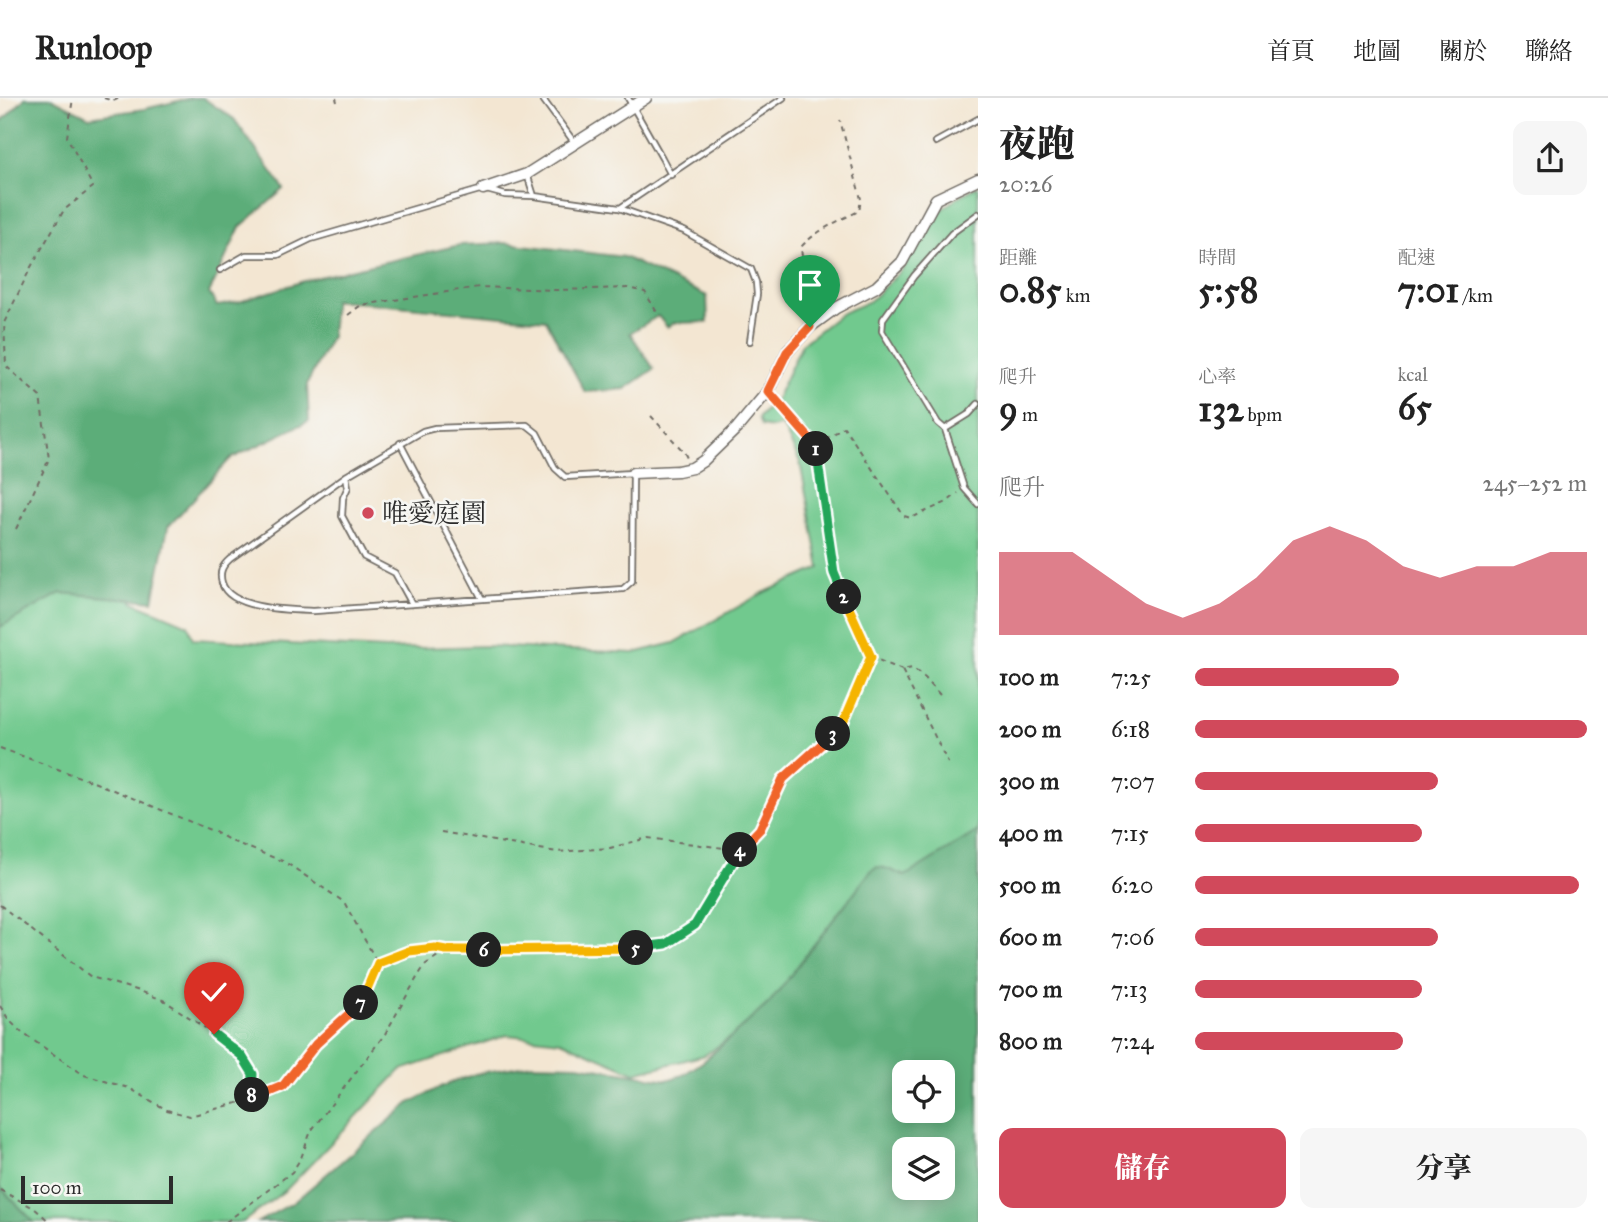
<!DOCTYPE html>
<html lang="zh-TW">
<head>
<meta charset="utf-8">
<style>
  body { margin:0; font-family:"IM FELL Great Primer","Noto Serif TC",serif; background:#f6f6f6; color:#222; height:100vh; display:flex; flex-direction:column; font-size:26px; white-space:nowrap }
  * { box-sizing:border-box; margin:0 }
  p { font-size:23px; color:#767676 }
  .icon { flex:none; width:38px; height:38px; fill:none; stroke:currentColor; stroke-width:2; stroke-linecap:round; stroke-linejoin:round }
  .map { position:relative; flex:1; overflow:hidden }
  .panel { display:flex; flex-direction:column; background:#fff; width:630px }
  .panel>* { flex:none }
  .tools { position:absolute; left:892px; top:962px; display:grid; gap:14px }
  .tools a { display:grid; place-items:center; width:63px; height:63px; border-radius:14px; background:#fff; box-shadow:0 4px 18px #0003; font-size:35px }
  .scale { position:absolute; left:21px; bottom:18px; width:152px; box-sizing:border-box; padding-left:7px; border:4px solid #2b2b2b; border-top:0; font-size:19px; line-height:24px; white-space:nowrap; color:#2b2b2b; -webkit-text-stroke:5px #f6f6f2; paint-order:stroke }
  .pin { position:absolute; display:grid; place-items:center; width:60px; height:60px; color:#fff; margin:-72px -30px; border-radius:50% 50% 50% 0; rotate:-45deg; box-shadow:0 0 7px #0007 }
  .pin .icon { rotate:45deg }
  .km { position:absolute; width:35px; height:35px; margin:-18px; border-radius:50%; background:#222; color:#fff; font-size:19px; line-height:35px; text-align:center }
  .round { display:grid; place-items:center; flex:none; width:74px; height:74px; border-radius:14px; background:#f6f6f6 }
  .overview { display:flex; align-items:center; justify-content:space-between; height:119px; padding:0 21px }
  h1 { font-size:38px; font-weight:800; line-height:52px }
  .metrics { display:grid; grid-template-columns:repeat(3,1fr); gap:10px; height:119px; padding:7px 21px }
  .metrics div { display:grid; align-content:center }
  .metrics b { font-size:35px; font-weight:800 }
  .metrics small { font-size:19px; font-weight:400 }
  .metrics p { font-size:19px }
  .chart { height:196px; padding:14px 21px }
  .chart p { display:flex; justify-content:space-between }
  .chart svg { width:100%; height:126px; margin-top:7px; fill:#d1495b; opacity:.7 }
  .primary-button { display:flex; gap:14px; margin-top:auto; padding:14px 21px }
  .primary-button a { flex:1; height:80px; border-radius:14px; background:#d1495b; color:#fff; font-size:28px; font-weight:800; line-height:80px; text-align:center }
  .primary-button a+a { background:#f6f6f6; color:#222 }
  ul { padding:0 21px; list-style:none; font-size:23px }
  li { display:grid; grid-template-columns:112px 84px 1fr; align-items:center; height:52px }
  li i { height:18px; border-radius:9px; background:#d1495b }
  header { display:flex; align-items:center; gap:42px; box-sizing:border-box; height:98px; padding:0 35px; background:#fff; border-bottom:2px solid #e0e0e0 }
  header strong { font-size:33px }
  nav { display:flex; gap:38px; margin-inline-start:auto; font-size:24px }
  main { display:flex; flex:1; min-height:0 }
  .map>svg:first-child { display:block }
  .green { fill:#71c98e; stroke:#4e7a5c; stroke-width:2 }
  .forest { fill:#5cad79; stroke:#446c52; stroke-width:2; fill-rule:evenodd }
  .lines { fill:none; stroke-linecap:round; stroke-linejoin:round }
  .lane-casing { stroke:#716c65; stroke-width:8 }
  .street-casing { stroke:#716c65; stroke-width:13 }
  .path { stroke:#716c65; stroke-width:2; stroke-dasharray:5 5; stroke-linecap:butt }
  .lane { stroke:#fff; stroke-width:4.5 }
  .street { stroke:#fff; stroke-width:10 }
  .split-1-casing { stroke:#fff; stroke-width:14 }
  .split-2-casing { stroke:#fff; stroke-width:14 }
  .split-3-casing { stroke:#fff; stroke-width:14 }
  .split-4-casing { stroke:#fff; stroke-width:14 }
  .split-5-casing { stroke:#fff; stroke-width:14 }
  .split-6-casing { stroke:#fff; stroke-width:14 }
  .split-7-casing { stroke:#fff; stroke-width:14 }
  .split-8-casing { stroke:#fff; stroke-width:14 }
  .split-9-casing { stroke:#fff; stroke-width:14 }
  .split-1 { stroke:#f0652b; stroke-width:9 }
  .split-2 { stroke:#22a559; stroke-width:9 }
  .split-3 { stroke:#f5b400; stroke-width:9 }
  .split-4 { stroke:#f0652b; stroke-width:9 }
  .split-5 { stroke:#22a559; stroke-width:9 }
  .split-6 { stroke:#f5b400; stroke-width:9 }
  .split-7 { stroke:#f5b400; stroke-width:9 }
  .split-8 { stroke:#f0652b; stroke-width:9 }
  .split-9 { stroke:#22a559; stroke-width:9 }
  .poi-dot { fill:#d1495b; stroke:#f6f6f2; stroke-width:2.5 }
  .labels { text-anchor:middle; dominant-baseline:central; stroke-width:5; stroke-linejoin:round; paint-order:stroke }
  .poi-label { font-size:26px; fill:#2b2b2b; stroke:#f6f6f2; text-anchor:start }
</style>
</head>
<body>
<header>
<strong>Runloop</strong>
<nav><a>首頁</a><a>地圖</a><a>關於</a><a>聯絡</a></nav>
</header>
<main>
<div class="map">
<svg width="978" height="1124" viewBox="0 0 978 1124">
  <rect width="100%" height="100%" fill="#f6f6f2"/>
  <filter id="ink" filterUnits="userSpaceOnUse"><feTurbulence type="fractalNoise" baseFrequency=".0143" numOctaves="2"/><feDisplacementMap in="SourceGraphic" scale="14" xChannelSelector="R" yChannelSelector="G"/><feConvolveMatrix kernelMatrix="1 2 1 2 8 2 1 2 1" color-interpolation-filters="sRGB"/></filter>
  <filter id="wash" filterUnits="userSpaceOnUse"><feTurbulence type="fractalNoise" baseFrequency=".00686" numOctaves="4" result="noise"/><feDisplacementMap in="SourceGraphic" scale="28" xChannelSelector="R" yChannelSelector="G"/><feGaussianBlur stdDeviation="1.57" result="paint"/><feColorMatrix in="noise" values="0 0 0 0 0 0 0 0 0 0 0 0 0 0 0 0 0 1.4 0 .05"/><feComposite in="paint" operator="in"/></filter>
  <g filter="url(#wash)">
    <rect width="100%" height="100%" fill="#f3e6d2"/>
    <!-- green -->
    <path class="green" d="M978 88V743L757 921 705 957 635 975 561 943 507 937 401 972 287 1091 243 1124H17L0 1115V460L138 476 133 504 188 527 193 541 386 551 486 548 634 555 674 545 763 495 820 470 800 364 782 327 773 330 761 328 758 320 776 301 802 246 840 216 870 203 903 171 932 119 958 99Z"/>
    <!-- forest -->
    <path class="forest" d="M25 0H51L89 19 144 11 191 0H203L234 21 284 91 240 129 209 195 217 208 239 204 310 181 460 147 505 145 624 159 707 198 708 224 674 225 667 229 658 218 630 235 654 271 625 291 585 294 546 222 334 202 331 239 307 286 309 323 230 361 168 429 153 503 61 495 0 529V25Z
      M978 733V1124H258L294 1104 411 1004 443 988 475 976 532 966 578 967 667 982 683 977 704 963 769 905 870 774 876 769 885 770 905 778ZM905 975H943V1013H905ZM905 1052H943V1090H905Z
      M0 1089 34 1124H0Z"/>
  </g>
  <g filter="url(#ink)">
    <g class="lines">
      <defs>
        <path id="lane" d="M542 0 574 44
          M628 0 662 60 671 77
          M936 44 978 21
          M527 76 534 98
          M620 110 783 0
          M978 116 952 135 914 178 883 221 882 233 938 325 945 331 969 316 978 306
          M220 172 246 157H278L311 141 483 91 505 97 534 98 619 110 684 133 751 171 756 184 757 196 750 243
          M527 327 537 335 555 370 565 379 633 375 632 483 623 491 314 513C291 512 230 512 222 485 219 474 222 468 230 461L346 378 423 333 435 330Z
          M945 331 964 390 978 406
          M400 345 482 501
          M346 378 348 389 343 400 342 418 364 459 395 475 412 506"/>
        <path id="street" d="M483 91 527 76 646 0
          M633 375 678 373 692 370 703 363 737 330 768 293 787 254 810 229 836 210 876 189 902 164 936 101 978 81"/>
      </defs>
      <!-- lane casing -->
      <use href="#lane" class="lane-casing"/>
      <!-- street casing -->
      <use href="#street" class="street-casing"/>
      <!-- path -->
      <path class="path" d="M104 0 113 3 120 0
        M336 0 337 4
        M829 200 802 159 801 149C817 132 838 123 859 113L861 101 840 22
        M348 217 361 207 479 189 556 192 628 190 645 194 659 218
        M776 302 816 348 834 476 871 559 902 572
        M651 318 684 354 687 360
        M817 347 844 329 904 418 911 420 947 404 958 395
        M16 431 49 361 40 299 6 268 4 225 31 169 64 112 93 89 67 39 73 0
        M940 597 925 580 912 570 902 572 948 665
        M0 650 96 685 215 734 231 743 285 764 344 804 377 864
        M441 734 557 754 610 750 648 740 739 752
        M0 807 91 879 140 893 165 903 214 936 242 958 253 976 252 1001
        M0 908 9 922 21 934 84 977 129 990 167 1012 190 1018 252 1001 283 988 316 946 360 906 378 865C400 857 422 847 446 852L646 850 666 846 695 827 740 752 760 731 783 680 842 627 871 559
        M0 1092 34 1110 50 1124
        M226 1124 292 1074 301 1060 311 1033 385 936 418 878 426 866 445 853"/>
      <!-- lane -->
      <use href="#lane" class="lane"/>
      <!-- street -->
      <use href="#street" class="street"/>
    </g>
  </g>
  <g class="lines" filter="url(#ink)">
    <defs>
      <path id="split-1" d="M810 229 787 254 768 293 816 348V351"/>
      <path id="split-2" d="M816 351 834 475 844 499"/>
      <path id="split-3" d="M833 636 842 627 871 559 844 499"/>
      <path id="split-4" d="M740 752 760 731 783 681 833 636"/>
      <path id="split-5" d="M636 850 666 846 695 827 740 752"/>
      <path id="split-6" d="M484 852 636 850"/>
      <path id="split-7" d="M361 905 378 865 409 853 435 850 446 852H484"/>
      <path id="split-8" d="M252 997V1001L283 988 316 946 361 905"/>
      <path id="split-9" d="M214 936 242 958 253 976 252 997"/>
    </defs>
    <!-- split-1 casing -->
    <use href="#split-1" class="split-1-casing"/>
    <!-- split-2 casing -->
    <use href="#split-2" class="split-2-casing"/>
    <!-- split-3 casing -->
    <use href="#split-3" class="split-3-casing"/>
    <!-- split-4 casing -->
    <use href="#split-4" class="split-4-casing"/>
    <!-- split-5 casing -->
    <use href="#split-5" class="split-5-casing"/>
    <!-- split-6 casing -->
    <use href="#split-6" class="split-6-casing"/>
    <!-- split-7 casing -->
    <use href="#split-7" class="split-7-casing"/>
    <!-- split-8 casing -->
    <use href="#split-8" class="split-8-casing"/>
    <!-- split-9 casing -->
    <use href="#split-9" class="split-9-casing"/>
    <!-- split-1 -->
    <use href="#split-1" class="split-1"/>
    <!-- split-2 -->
    <use href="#split-2" class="split-2"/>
    <!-- split-3 -->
    <use href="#split-3" class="split-3"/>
    <!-- split-4 -->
    <use href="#split-4" class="split-4"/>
    <!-- split-5 -->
    <use href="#split-5" class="split-5"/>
    <!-- split-6 -->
    <use href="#split-6" class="split-6"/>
    <!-- split-7 -->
    <use href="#split-7" class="split-7"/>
    <!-- split-8 -->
    <use href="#split-8" class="split-8"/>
    <!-- split-9 -->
    <use href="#split-9" class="split-9"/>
  </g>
  <!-- markers -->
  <circle class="poi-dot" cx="368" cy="415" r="7"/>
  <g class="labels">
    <!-- poi labels -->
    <g class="poi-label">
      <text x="382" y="415">唯愛庭園</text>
    </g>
  </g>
</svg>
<div class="tools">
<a><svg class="icon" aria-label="locate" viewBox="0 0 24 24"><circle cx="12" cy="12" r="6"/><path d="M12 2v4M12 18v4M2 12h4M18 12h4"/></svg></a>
<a><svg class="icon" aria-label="layers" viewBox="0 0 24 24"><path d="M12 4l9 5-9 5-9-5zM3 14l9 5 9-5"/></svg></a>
</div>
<div class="scale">100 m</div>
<div class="pin" style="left:810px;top:229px;background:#1e9e55"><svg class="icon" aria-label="arrive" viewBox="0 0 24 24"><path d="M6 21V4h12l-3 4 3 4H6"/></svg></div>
<div class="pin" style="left:214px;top:936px;background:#d93025"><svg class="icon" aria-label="check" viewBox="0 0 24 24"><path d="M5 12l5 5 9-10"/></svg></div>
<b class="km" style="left:816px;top:351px">1</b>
<b class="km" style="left:844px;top:499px">2</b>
<b class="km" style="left:833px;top:636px">3</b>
<b class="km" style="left:740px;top:752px">4</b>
<b class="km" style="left:636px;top:850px">5</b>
<b class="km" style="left:484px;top:852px">6</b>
<b class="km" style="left:361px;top:905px">7</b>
<b class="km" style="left:252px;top:997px">8</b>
</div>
<section class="panel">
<div class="overview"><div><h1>夜跑</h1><p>20:26</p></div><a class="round"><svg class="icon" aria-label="share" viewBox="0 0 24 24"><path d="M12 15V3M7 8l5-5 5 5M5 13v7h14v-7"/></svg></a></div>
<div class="metrics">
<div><p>距離</p><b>0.85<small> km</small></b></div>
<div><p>時間</p><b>5:58</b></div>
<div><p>配速</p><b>7:01<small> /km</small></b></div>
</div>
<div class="metrics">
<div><p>爬升</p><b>9<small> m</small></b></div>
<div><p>心率</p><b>132<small> bpm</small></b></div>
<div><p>kcal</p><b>65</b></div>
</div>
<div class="chart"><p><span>爬升</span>245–252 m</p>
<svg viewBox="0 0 160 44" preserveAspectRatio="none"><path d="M0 44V15L10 15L20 15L30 24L40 33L50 38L60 33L70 24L80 11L90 6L100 11L110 20L120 24L130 20L140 20L150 15L160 15V44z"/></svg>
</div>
<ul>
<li><b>100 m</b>7:25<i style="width:52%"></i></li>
<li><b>200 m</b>6:18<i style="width:100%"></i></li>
<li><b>300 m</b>7:07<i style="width:62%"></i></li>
<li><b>400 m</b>7:15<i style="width:58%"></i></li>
<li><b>500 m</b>6:20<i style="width:98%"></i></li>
<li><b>600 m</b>7:06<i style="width:62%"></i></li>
<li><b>700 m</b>7:13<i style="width:58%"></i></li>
<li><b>800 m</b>7:24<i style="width:53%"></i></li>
</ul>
<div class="primary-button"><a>儲存</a><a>分享</a></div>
</section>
</main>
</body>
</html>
